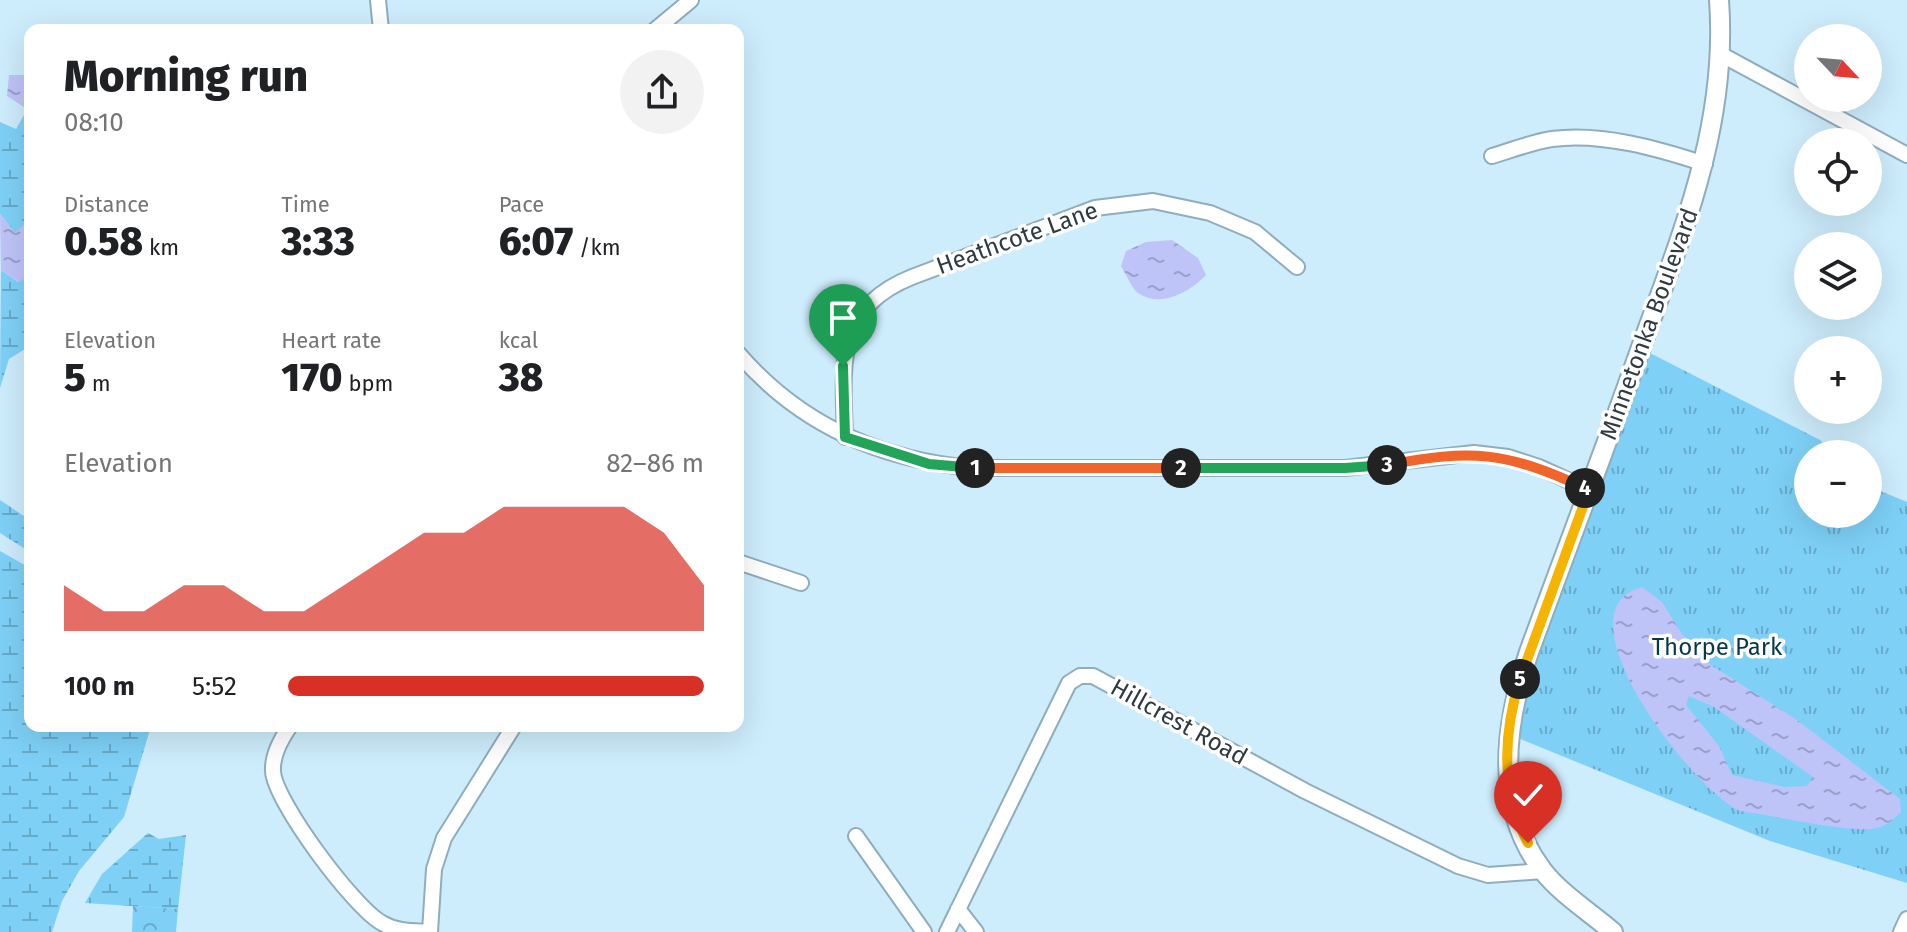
<!DOCTYPE html>
<html lang="en">
<head>
<meta charset="utf-8">
<style>
  body { margin:0; font-family:"Fira Sans",sans-serif; background:#f2f2f2; color:#202124; height:100vh; display:flex; flex-direction:column; font-size:30px; white-space:nowrap }
  * { box-sizing:border-box; margin:0 }
  p { font-size:26px; color:#757577 }
  .icon { flex:none; width:44px; height:44px; fill:none; stroke:currentColor; stroke-width:2; stroke-linecap:round; stroke-linejoin:round }
  .map { position:relative; flex:1; overflow:hidden }
  .drawer { position:absolute; left:24px; top:24px; width:720px; height:708px; display:flex; flex-direction:column; background:#fff; border-radius:16px; box-shadow:0 8px 32px #0002 }
  .drawer>* { flex:none }
  .needle { width:52px; rotate:116deg }
  .tools { position:absolute; left:1794px; top:24px; display:grid; gap:16px }
  .tools a { display:grid; place-items:center; width:88px; height:88px; border-radius:50%; background:#fff; box-shadow:0 8px 32px #0002; font-size:40px }
  .pin { position:absolute; display:grid; place-items:center; width:68px; height:68px; color:#fff; margin:-82px -34px; border-radius:50% 50% 50% 0; rotate:-45deg; box-shadow:0 0 8px #0007 }
  .pin .icon { rotate:45deg }
  .km { position:absolute; width:40px; height:40px; margin:-20px; border-radius:50%; background:#222; color:#fff; font-size:22px; line-height:40px; text-align:center }
  .round { display:grid; place-items:center; flex:none; width:84px; height:84px; border-radius:42px; background:#f2f2f2 }
  .head { display:flex; align-items:center; justify-content:space-between; height:136px; padding:0 40px }
  h1 { font-size:44px; font-weight:800; line-height:60px }
  .figures { display:grid; grid-template-columns:repeat(3,1fr); gap:12px; height:136px; padding:8px 40px }
  .figures div { display:grid; align-content:center }
  .figures b { font-size:40px; font-weight:800 }
  .figures small { font-size:22px; font-weight:400 }
  .figures p { font-size:22px }
  .chart { height:224px; padding:16px 40px }
  .chart p { display:flex; justify-content:space-between }
  .chart svg { width:100%; height:144px; margin-top:8px; fill:#d93025; opacity:.7 }
  ul { padding:0 40px; list-style:none; font-size:26px }
  li { display:grid; grid-template-columns:128px 96px 1fr; align-items:center; height:60px }
  li i { height:20px; border-radius:10px; background:#d93025 }
  .map>svg:first-child { display:block }
  .forest { fill:url(#forest-crowns) }
  .wetland { fill:url(#wetland-marsh) }
  .park { fill:url(#park-tufts) }
  .water { fill:url(#water-ripples); fill-rule:evenodd }
  .lines { fill:none; stroke-linecap:round; stroke-linejoin:round }
  .minor-casing { stroke:#8fadbc; stroke-width:18 }
  .tertiary-casing { stroke:#8fadbc; stroke-width:22 }
  .minor { stroke:#fff; stroke-width:14 }
  .tertiary { stroke:#fff; stroke-width:18 }
  .split-1-casing { stroke:#fff; stroke-width:16 }
  .split-2-casing { stroke:#fff; stroke-width:16 }
  .split-3-casing { stroke:#fff; stroke-width:16 }
  .split-4-casing { stroke:#fff; stroke-width:16 }
  .split-5-casing { stroke:#fff; stroke-width:16 }
  .split-6-casing { stroke:#fff; stroke-width:16 }
  .split-1 { stroke:#22a559; stroke-width:10 }
  .split-2 { stroke:#f0652b; stroke-width:10 }
  .split-3 { stroke:#22a559; stroke-width:10 }
  .split-4 { stroke:#f0652b; stroke-width:10 }
  .split-5 { stroke:#f5b400; stroke-width:10 }
  .split-6 { stroke:#f5b400; stroke-width:10 }
  .labels { text-anchor:middle; dominant-baseline:central; stroke-width:7; stroke-linejoin:round; paint-order:stroke }
  .street-label { font-size:24px; fill:#2f3b41; stroke:#fff }
  .park-label { font-size:24px; fill:#06394c; stroke:#fff }
</style>
</head>
<body>
<div class="map">
<svg width="1907" height="932" viewBox="0 0 1907 932">
  <defs>
    <pattern id="forest-crowns" width="20" height="18" patternUnits="userSpaceOnUse" patternTransform="scale(2)"><rect width="20" height="18" fill="#7ed0f7"/><path d="M2 6a3 3 0 1 1 6 0M12 15a3 3 0 1 1 6 0" fill="none" stroke="#68aaca"/></pattern>
    <pattern id="wetland-marsh" width="20" height="14" patternUnits="userSpaceOnUse" patternTransform="scale(2)"><rect width="20" height="14" fill="#7ed0f7"/><path d="M1 5h8M5 5V1M11 12h8M15 12V8" fill="none" stroke="#68aaca"/></pattern>
    <pattern id="park-tufts" width="24" height="20" patternUnits="userSpaceOnUse" patternTransform="scale(2)"><rect width="24" height="20" fill="#7ed0f7"/><path d="M3 7l-1-3M5 7V3M7 7l1-3M15 17l-1-3M17 17v-4M19 17l1-3" fill="none" stroke="#68aaca"/></pattern>
    <pattern id="water-ripples" width="26" height="14" patternUnits="userSpaceOnUse" patternTransform="scale(2)"><rect width="26" height="14" fill="#bec4f8"/><path d="M2 4q2-2 4 0t4 0M15 11q2-2 4 0t4 0" fill="none" stroke="#9ba0ca"/></pattern>
  </defs>
  <rect width="100%" height="100%" fill="#cdecfc"/>
  <!-- forest -->
  <path class="forest" d="M133 906 178 909 176 932H132Z"/>
  <!-- wetland -->
  <path class="wetland" d="M27 110 30 111V220L15 233 0 214V122L16 129Z
    M1 270 18 282 30 274V346L9 359 0 388Z
    M0 500 30 520V552L0 533Z
    M0 551 30 568V726H151L124 817 79 871 62 901 52 932H0Z
    M148 833 159 839 186 835 178 909 85 903 102 874Z"/>
  <!-- park -->
  <path class="park" d="M1650 353 1820 440 1834 454H1808V514H1868V486L1907 502V883L1770 841 1518 738C1544 605 1602 479 1650 353Z"/>
  <!-- water -->
  <path class="water" d="M9 75H30V111L7 96Z
    M0 214 15 233 30 220V274L19 282 1 270Z
    M1172 240 1198 258 1206 275C1191 291 1161 309 1138 293 1131 287 1126 274 1121 266L1126 251 1146 242Z
    M1642 587 1662 602 1682 634 1711 665 1797 720 1900 799 1901 812C1894 819 1886 826 1876 828 1852 834 1770 815 1740 811 1694 791 1553 611 1642 587ZM1689 696 1714 707 1813 777 1807 786 1784 787 1732 775 1719 746 1686 705Z"/>
  <g class="lines">
    <defs>
      <path id="minor" d="M378 0 381 30
        M655 30 691 0
        M1722 55 1907 155
        M1492 156C1512 150 1532 142 1552 139 1601 132 1659 149 1705 164
        M738 353C799 424 880 460 973 468H1345L1474 453 1508 457 1539 467 1589 490
        M845 437C843 367 834 308 912 277L1095 208 1153 201 1210 213 1255 232 1297 267
        M738 562 801 583
        M290 726C281 739 272 755 273 771 274 801 355 909 382 923 397 932 413 931 430 932
        M856 836 924 932
        M958 909 976 932
        M430 932 434 869 444 838 514 726
        M947 932 1069 683 1080 676H1093L1305 791 1458 866 1488 875 1543 871
        M1901 932 1907 919"/>
      <path id="tertiary" d="M1613 932C1591 913 1561 894 1543 871 1493 806 1505 724 1529 652 1567 548 1607 444 1644 339 1685 227 1728 121 1719 0"/>
    </defs>
    <!-- minor casing -->
    <use href="#minor" class="minor-casing"/>
    <!-- tertiary casing -->
    <use href="#tertiary" class="tertiary-casing"/>
    <!-- minor -->
    <use href="#minor" class="minor"/>
    <!-- tertiary -->
    <use href="#tertiary" class="tertiary"/>
  </g>
  <g class="lines">
    <defs>
      <path id="split-1" d="M843 366 845 437 929 464 975 468"/>
      <path id="split-2" d="M975 468H1181"/>
      <path id="split-3" d="M1181 468H1345L1387 465"/>
      <path id="split-4" d="M1387 465C1473 449 1504 451 1585 488"/>
      <path id="split-5" d="M1520 679 1589 490 1585 488"/>
      <path id="split-6" d="M1520 679C1503 734 1501 792 1528 843"/>
    </defs>
    <!-- split-1 casing -->
    <use href="#split-1" class="split-1-casing"/>
    <!-- split-2 casing -->
    <use href="#split-2" class="split-2-casing"/>
    <!-- split-3 casing -->
    <use href="#split-3" class="split-3-casing"/>
    <!-- split-4 casing -->
    <use href="#split-4" class="split-4-casing"/>
    <!-- split-5 casing -->
    <use href="#split-5" class="split-5-casing"/>
    <!-- split-6 casing -->
    <use href="#split-6" class="split-6-casing"/>
    <!-- split-1 -->
    <use href="#split-1" class="split-1"/>
    <!-- split-2 -->
    <use href="#split-2" class="split-2"/>
    <!-- split-3 -->
    <use href="#split-3" class="split-3"/>
    <!-- split-4 -->
    <use href="#split-4" class="split-4"/>
    <!-- split-5 -->
    <use href="#split-5" class="split-5"/>
    <!-- split-6 -->
    <use href="#split-6" class="split-6"/>
  </g>
  <g class="labels">
    <!-- street labels -->
    <g class="street-label">
      <text transform="translate(1017 238) rotate(-20)">Heathcote Lane</text>
      <text transform="translate(1649 324) rotate(-70)">Minnetonka Boulevard</text>
      <text transform="translate(1179 722) rotate(29)">Hillcrest Road</text>
    </g>
    <!-- park labels -->
    <g class="park-label">
      <text x="1717" y="647">Thorpe Park</text>
    </g>
  </g>
</svg>
<div class="tools">
<a><svg class="needle" viewBox="-14 -14 28 28"><path d="M0-13l5 13h-10z" fill="#e53935"/><path d="M0 13l5-13h-10z" fill="#757577"/></svg></a>
<a><svg class="icon" aria-label="locate" viewBox="0 0 24 24"><circle cx="12" cy="12" r="6"/><path d="M12 2v4M12 18v4M2 12h4M18 12h4"/></svg></a>
<a><svg class="icon" aria-label="layers" viewBox="0 0 24 24"><path d="M12 4l9 5-9 5-9-5zM3 14l9 5 9-5"/></svg></a>
<a>+</a>
<a>−</a>
</div>
<div class="pin" style="left:843px;top:366px;background:#1e9e55"><svg class="icon" aria-label="arrive" viewBox="0 0 24 24"><path d="M6 21V4h12l-3 4 3 4H6"/></svg></div>
<div class="pin" style="left:1528px;top:843px;background:#d93025"><svg class="icon" aria-label="check" viewBox="0 0 24 24"><path d="M5 12l5 5 9-10"/></svg></div>
<b class="km" style="left:975px;top:468px">1</b>
<b class="km" style="left:1181px;top:468px">2</b>
<b class="km" style="left:1387px;top:465px">3</b>
<b class="km" style="left:1585px;top:488px">4</b>
<b class="km" style="left:1520px;top:679px">5</b>
<section class="drawer">
<div class="head"><div><h1>Morning run</h1><p>08:10</p></div><a class="round"><svg class="icon" aria-label="share" viewBox="0 0 24 24"><path d="M12 15V3M7 8l5-5 5 5M5 13v7h14v-7"/></svg></a></div>
<div class="figures">
<div><p>Distance</p><b>0.58<small> km</small></b></div>
<div><p>Time</p><b>3:33</b></div>
<div><p>Pace</p><b>6:07<small> /km</small></b></div>
</div>
<div class="figures">
<div><p>Elevation</p><b>5<small> m</small></b></div>
<div><p>Heart rate</p><b>170<small> bpm</small></b></div>
<div><p>kcal</p><b>38</b></div>
</div>
<div class="chart"><p><span>Elevation</span>82–86 m</p>
<svg viewBox="0 0 160 44" preserveAspectRatio="none"><path d="M0 44V30L10 38L20 38L30 30L40 30L50 38L60 38L70 30L80 22L90 14L100 14L110 6L120 6L130 6L140 6L150 14L160 30V44z"/></svg>
</div>
<ul>
<li><b>100 m</b>5:52<i style="width:100%"></i></li>
</ul>
</section>
</div>
</body>
</html>
